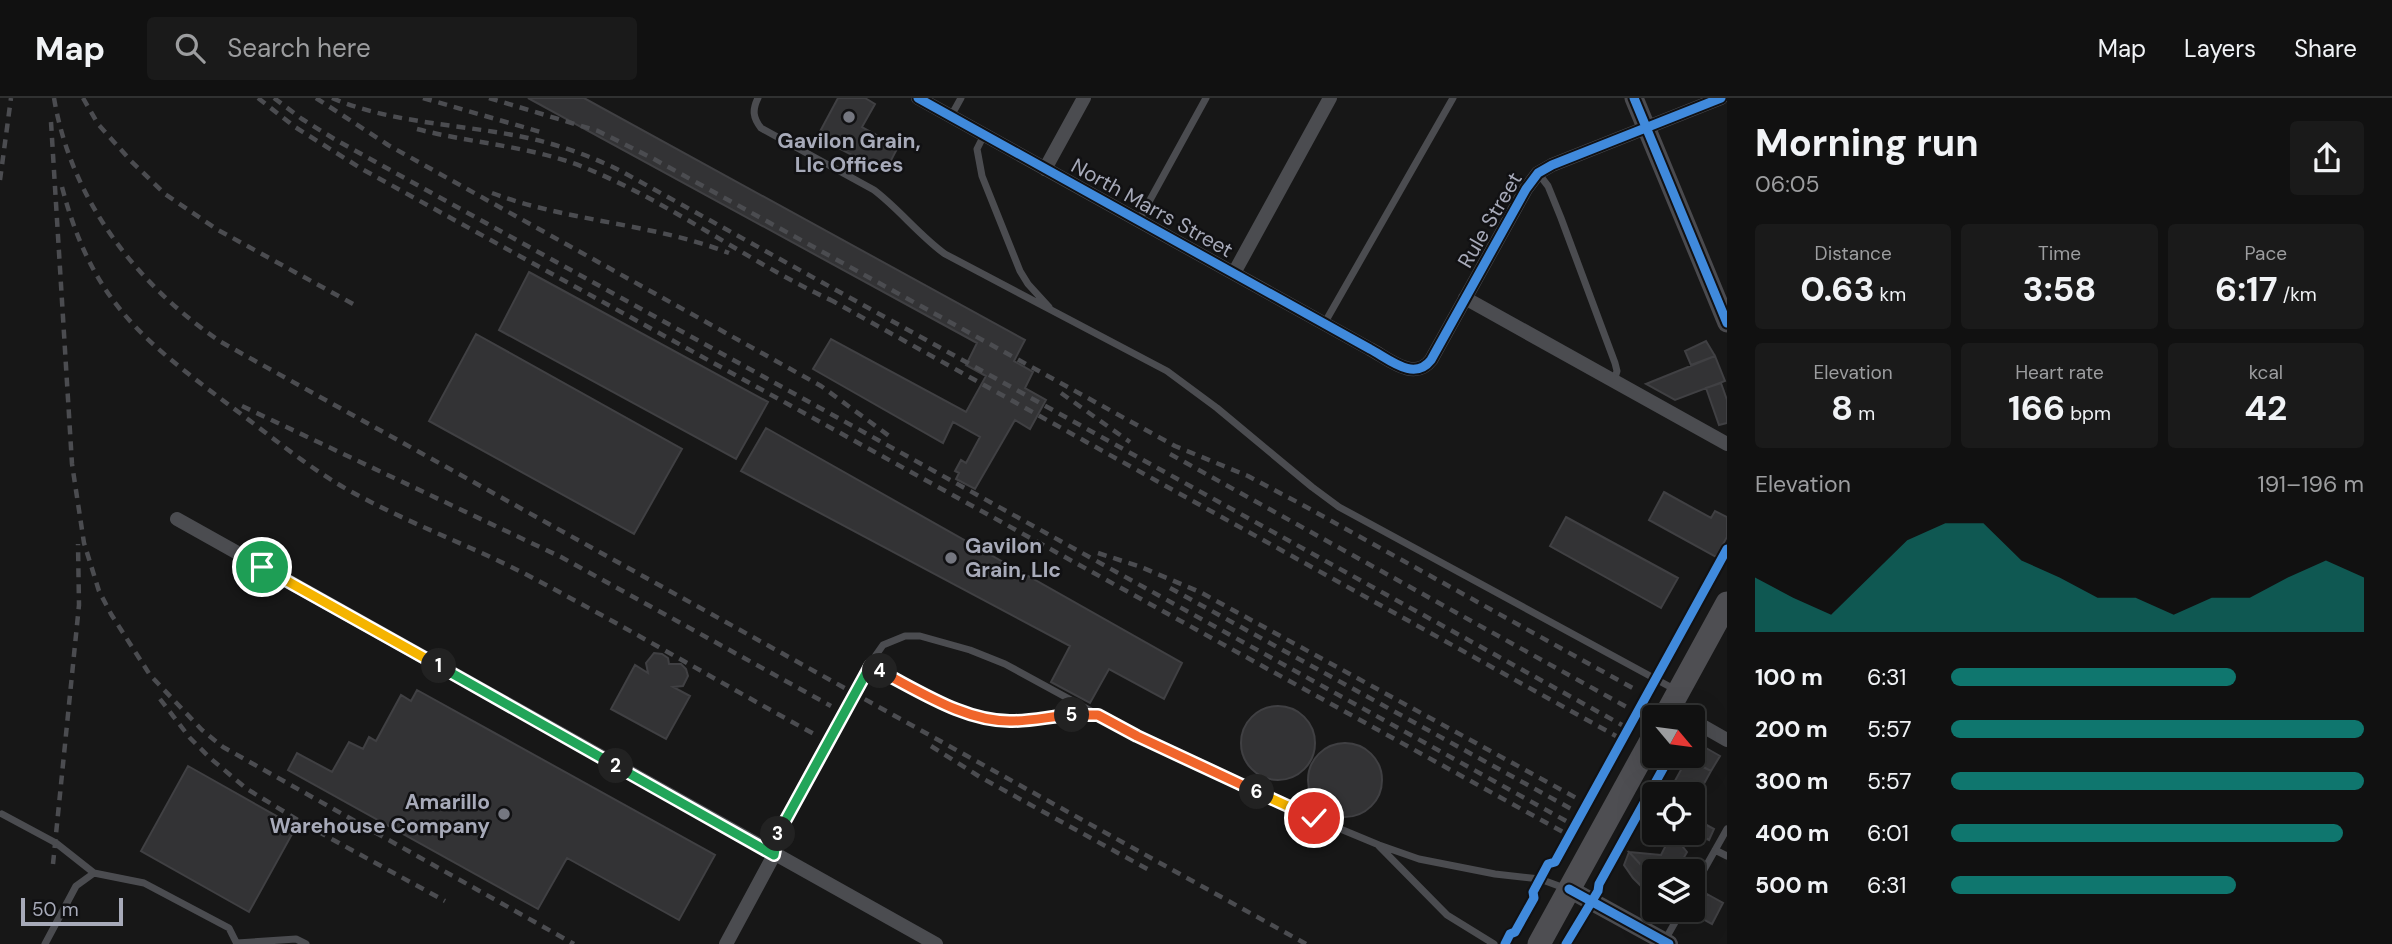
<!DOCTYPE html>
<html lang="en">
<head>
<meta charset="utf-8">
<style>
  body { margin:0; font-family:"DM Sans",sans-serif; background:#1a1a1a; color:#f1f3f6; height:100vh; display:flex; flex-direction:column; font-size:26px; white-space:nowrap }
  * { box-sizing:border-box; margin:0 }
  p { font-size:23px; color:#9c9d9f }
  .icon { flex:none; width:38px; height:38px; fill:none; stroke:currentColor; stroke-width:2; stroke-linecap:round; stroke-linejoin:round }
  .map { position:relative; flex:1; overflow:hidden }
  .details { display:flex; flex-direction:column; background:#111; width:665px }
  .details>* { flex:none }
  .needle { width:46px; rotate:119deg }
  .controls { position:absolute; left:1642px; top:607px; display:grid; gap:14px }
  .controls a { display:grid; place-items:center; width:63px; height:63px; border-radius:7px; background:#111; box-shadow:0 7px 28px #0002,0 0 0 2px #303131; font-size:35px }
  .scale { position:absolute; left:21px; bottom:18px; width:102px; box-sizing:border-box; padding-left:7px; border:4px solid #a7aab9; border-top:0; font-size:19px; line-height:24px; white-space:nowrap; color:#a7aab9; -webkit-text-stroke:5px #111113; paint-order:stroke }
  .pin { position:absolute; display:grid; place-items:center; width:60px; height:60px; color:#fff; margin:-30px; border:4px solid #fff; border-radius:50%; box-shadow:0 2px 7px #0007 }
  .km { position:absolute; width:35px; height:35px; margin:-18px; border-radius:50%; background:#222; color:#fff; font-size:19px; line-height:35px; text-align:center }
  .round { display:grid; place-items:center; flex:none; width:74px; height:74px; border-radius:7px; background:#1a1a1a }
  .summary { display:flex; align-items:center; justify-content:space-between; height:119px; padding:0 28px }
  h1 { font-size:38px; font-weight:700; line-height:52px }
  .stats { display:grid; grid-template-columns:repeat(3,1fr); gap:10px; height:119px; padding:7px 28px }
  .stats div { display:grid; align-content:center; border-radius:7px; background:#1a1a1a; text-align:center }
  .stats b { font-size:35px; font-weight:700 }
  .stats small { font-size:19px; font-weight:400 }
  .stats p { font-size:19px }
  .chart { height:196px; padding:14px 28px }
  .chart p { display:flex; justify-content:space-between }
  .chart svg { width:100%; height:126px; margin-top:7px; fill:#0f766e; opacity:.7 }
  ul { padding:0 28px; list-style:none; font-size:23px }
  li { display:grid; grid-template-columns:112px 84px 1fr; align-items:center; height:52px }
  li i { height:18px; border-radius:9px; background:#0f766e }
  header { display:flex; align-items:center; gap:42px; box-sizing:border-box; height:98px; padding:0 35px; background:#111; border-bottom:2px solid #303131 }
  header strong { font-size:33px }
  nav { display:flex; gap:38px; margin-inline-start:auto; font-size:24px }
  .search { width:490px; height:63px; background:#1a1a1a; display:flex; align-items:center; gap:18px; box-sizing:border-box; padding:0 24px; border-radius:7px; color:#9c9d9f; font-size:26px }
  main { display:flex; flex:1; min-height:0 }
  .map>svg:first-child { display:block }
  .building { fill:#333335; stroke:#404043; stroke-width:2 }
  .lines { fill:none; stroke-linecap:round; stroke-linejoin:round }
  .service { stroke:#4b4c50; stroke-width:7 }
  .minor { stroke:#4b4c50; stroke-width:14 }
  .tertiary { stroke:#4b4c50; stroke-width:18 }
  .secondary { stroke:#4a4a4e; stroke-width:19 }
  .trunk { stroke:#4e4e52; stroke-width:23 }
  .rail { stroke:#4b4c50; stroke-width:4.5; stroke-dasharray:9 7; stroke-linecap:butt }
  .cycleway-casing { stroke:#111113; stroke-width:13 }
  .cycleway { stroke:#408adc; stroke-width:9 }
  .split-1-casing { stroke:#fff; stroke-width:14 }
  .split-2-casing { stroke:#fff; stroke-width:14 }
  .split-3-casing { stroke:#fff; stroke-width:14 }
  .split-4-casing { stroke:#fff; stroke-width:14 }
  .split-5-casing { stroke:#fff; stroke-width:14 }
  .split-6-casing { stroke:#fff; stroke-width:14 }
  .split-7-casing { stroke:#fff; stroke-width:14 }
  .split-1 { stroke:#f5b400; stroke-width:9 }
  .split-2 { stroke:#22a559; stroke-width:9 }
  .split-3 { stroke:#22a559; stroke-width:9 }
  .split-4 { stroke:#22a559; stroke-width:9 }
  .split-5 { stroke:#f0652b; stroke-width:9 }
  .split-6 { stroke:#f0652b; stroke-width:9 }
  .split-7 { stroke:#f5b400; stroke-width:9 }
  .poi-dot { fill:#757780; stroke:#111113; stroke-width:2.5 }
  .labels { text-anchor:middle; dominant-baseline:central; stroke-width:5; stroke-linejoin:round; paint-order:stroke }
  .poi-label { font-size:21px; font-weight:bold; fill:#a7aab9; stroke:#111113 }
  .street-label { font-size:21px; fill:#a7aab9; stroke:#111113 }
</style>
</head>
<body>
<header>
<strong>Map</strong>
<div class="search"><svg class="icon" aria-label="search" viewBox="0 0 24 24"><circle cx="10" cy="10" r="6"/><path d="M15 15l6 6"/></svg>Search here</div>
<nav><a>Map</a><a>Layers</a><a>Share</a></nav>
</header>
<main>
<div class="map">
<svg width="1727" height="846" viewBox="0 0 1727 846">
  <rect width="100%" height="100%" fill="#171717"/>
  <!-- building -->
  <path class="building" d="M528 0H584L1025 242 1014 263 1033 274 1025 290 1046 302 1030 331 1015 322 975 391 956 381 959 375 955 373 961 362 966 365 980 339 953 324 943 345 813 271 831 241 966 314 986 278 966 267 977 245Z
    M838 0H865L875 6 862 29 898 49 885 74 817 39Z
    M529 174 768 304 736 361 499 232Z
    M476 236 682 351 634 436 429 323Z
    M1706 243 1715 258 1691 267 1685 253Z
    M1715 258 1725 283 1675 302 1646 286Z
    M1721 285 1727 302V325L1719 327 1706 290Z
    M766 330 1182 565 1164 601 1109 571 1090 605 1051 584 1070 548 741 373Z
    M1664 394 1711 420 1715 413 1727 419V439L1716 459 1649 422Z
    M1566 419 1678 480 1661 510 1550 448Z
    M654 555 662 556 668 560 669 566H681L686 571 688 578 683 588 673 589 690 598 666 641 611 611 635 567 648 575 646 565Z
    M417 592 715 757 679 822 567 760 538 811 288 672 297 655 332 674 349 644 363 651 369 639 376 643 401 597 411 603Z
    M1241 645a37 37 0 1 1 74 0a37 37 0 1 1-74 0Z
    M1692 642 1720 658 1711 673 1686 660 1692 658Z
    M1308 682a37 37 0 1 1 74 0a37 37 0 1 1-74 0Z
    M1687 661 1711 673 1695 702 1692 701V696H1684L1671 690Z
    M188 668 296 729 249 814 141 753Z
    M1692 719 1714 731 1709 742 1692 733Z
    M1672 735 1687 754 1678 770 1672 774H1654V781L1629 754 1661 757Z
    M1629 754 1654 781V801L1633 780 1624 767Z
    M1707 796 1723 805 1712 826 1696 817Z"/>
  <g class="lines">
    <!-- service -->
    <path class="service" d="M758 0C752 12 753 20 761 30L874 92C899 111 919 137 945 156L1167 273 1217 310 1312 389 1339 409 1674 591
      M951 18 961 0
      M984 37 977 51 982 78 1020 173 1028 186 1049 209
      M1538 75 1548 88 1561 120 1615 265 1617 273 1614 283
      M1139 122 1206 0
      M1324 226 1453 0
      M870 568C913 590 962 623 1012 623 1039 623 1066 616 1094 617
      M2 716 56 745 94 775
      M1379 748 1447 817 1494 846
      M1715 752 1727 758
      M774 756 777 739 876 557 883 547 905 538H920L970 552 1005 566 1137 638 1314 720 1379 747 1419 761 1495 776 1540 781 1567 791
      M1692 793 1727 731
      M1665 842 1682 812
      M237 845 296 841 306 846
      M45 846 76 788 94 775 144 785 229 830 237 846"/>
    <!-- minor -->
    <path class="minor" d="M918 0 1370 251C1389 261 1414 284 1431 262L1526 91 1538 75 1552 67 1721 0
      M1045 71 1084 0
      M1234 175 1330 0
      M1465 200 1727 346
      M177 421 936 846
      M1692 622 1727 642
      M726 846 774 757"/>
    <!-- tertiary -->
    <path class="tertiary" d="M1569 791 1669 846"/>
    <!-- secondary -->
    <path class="secondary" d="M1634 0 1727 225"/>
    <!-- trunk -->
    <path class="trunk" d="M1664 620 1727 505
      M1539 846 1654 637"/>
    <!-- rail -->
    <path class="rail" d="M54 0C71 102 137 187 221 244L1306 846
      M83 0 98 26 131 63 165 96 218 132 355 207
      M258 0 295 29 362 71 1563 734
      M274 0 302 21 336 42 1568 724
      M316 0 388 47 821 288 892 340
      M332 0C393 26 463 26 528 40 560 47 590 58 619 72L1622 627
      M423 0 544 35
      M489 0 598 33 652 60 1175 348 1248 378 1299 405 1638 593
      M51 24 72 366 84 445 99 493 111 516 150 577 202 632 223 649 574 846
      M417 31C474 46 534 48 588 71 675 107 751 166 837 205
      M0 82 11 0
      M62 89C94 211 150 247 245 319 283 348 320 378 363 400 418 429 476 450 531 479 626 529 719 584 814 636
      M492 95C569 124 652 125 729 155
      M829 201 1616 638
      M1061 295 1130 344
      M242 308 561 459 831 608
      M1170 356 1632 612
      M1098 455 1141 469 1200 494 1580 702
      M1170 490 1575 713
      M160 601 190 640 210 660 247 691 306 727 445 803
      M931 648 980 679 1149 772
      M53 766 79 507 78 446"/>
    <defs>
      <path id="cycleway" d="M918 0 1370 251C1389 261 1414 284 1431 262L1526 91 1538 75 1552 67 1721 0
        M1634 0 1727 225
        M1569 791 1669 846
        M1505 846 1510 836 1515 834 1534 800 1533 794 1548 766 1555 764 1727 451
        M1566 846 1598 793 1599 786 1670 658"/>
    </defs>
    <!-- cycleway casing -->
    <use href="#cycleway" class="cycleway-casing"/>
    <!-- cycleway -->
    <use href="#cycleway" class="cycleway"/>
  </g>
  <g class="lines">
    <defs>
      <path id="split-1" d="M262 469 439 568"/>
      <path id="split-2" d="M439 568 616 668"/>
      <path id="split-3" d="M616 668 774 757 778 736"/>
      <path id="split-4" d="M778 736 870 568 880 573"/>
      <path id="split-5" d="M880 573C921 594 966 624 1012 623 1033 623 1052 618 1072 617"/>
      <path id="split-6" d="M1072 617H1098L1137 638 1257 694"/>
      <path id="split-7" d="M1257 694 1314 720"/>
    </defs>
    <!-- split-1 casing -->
    <use href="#split-1" class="split-1-casing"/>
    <!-- split-2 casing -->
    <use href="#split-2" class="split-2-casing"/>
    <!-- split-3 casing -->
    <use href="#split-3" class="split-3-casing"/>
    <!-- split-4 casing -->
    <use href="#split-4" class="split-4-casing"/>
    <!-- split-5 casing -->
    <use href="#split-5" class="split-5-casing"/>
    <!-- split-6 casing -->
    <use href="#split-6" class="split-6-casing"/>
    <!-- split-7 casing -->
    <use href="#split-7" class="split-7-casing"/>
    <!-- split-1 -->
    <use href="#split-1" class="split-1"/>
    <!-- split-2 -->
    <use href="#split-2" class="split-2"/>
    <!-- split-3 -->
    <use href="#split-3" class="split-3"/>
    <!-- split-4 -->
    <use href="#split-4" class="split-4"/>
    <!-- split-5 -->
    <use href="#split-5" class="split-5"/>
    <!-- split-6 -->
    <use href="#split-6" class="split-6"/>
    <!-- split-7 -->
    <use href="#split-7" class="split-7"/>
  </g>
  <!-- markers -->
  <g class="poi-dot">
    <circle cx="849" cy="19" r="7"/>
    <circle cx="951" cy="460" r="7"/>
    <circle cx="504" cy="716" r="7"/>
  </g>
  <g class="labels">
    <!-- poi labels -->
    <g class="poi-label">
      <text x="849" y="43">Gavilon Grain,<tspan x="849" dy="24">Llc Offices</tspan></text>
      <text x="965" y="448" text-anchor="start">Gavilon<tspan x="965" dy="24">Grain, Llc</tspan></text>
      <text x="490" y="704" text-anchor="end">Amarillo<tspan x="490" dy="24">Warehouse Company</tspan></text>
    </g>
    <!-- street labels -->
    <g class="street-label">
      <text transform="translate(1152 110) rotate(29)">North Marrs Street</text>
      <text transform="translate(1490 122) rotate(-60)">Rule Street</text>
    </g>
  </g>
</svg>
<div class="controls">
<a><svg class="needle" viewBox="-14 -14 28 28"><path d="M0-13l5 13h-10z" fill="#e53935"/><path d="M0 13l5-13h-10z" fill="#9c9d9f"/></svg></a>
<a><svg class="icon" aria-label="locate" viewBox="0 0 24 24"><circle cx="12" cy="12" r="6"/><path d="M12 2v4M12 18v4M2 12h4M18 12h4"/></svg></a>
<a><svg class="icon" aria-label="layers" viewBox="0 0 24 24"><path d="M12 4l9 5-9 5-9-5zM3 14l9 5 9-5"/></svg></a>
</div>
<div class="scale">50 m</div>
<div class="pin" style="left:262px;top:469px;background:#1e9e55"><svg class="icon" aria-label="arrive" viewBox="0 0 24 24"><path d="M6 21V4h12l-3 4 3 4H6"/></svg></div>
<div class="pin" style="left:1314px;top:720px;background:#d93025"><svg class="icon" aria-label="check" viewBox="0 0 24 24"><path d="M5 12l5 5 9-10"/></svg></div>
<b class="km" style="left:439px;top:568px">1</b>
<b class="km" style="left:616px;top:668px">2</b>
<b class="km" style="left:778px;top:736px">3</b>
<b class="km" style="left:880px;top:573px">4</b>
<b class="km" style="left:1072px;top:617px">5</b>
<b class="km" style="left:1257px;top:694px">6</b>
</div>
<section class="details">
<div class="summary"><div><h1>Morning run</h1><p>06:05</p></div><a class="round"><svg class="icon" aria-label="share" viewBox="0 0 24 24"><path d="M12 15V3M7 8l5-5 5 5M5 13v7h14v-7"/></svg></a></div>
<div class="stats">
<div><p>Distance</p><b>0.63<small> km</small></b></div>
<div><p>Time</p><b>3:58</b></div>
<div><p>Pace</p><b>6:17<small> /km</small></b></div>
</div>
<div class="stats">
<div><p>Elevation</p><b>8<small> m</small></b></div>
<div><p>Heart rate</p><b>166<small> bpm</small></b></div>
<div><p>kcal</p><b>42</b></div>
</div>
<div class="chart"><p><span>Elevation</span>191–196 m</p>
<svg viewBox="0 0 160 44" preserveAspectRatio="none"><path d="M0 44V25L10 32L20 38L30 25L40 12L50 6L60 6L70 19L80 25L90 32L100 32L110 38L120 32L130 32L140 25L150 19L160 25V44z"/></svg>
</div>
<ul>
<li><b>100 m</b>6:31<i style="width:69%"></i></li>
<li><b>200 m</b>5:57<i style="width:100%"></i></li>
<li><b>300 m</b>5:57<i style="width:100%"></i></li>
<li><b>400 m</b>6:01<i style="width:95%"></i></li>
<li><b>500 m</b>6:31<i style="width:69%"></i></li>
</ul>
</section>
</main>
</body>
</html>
